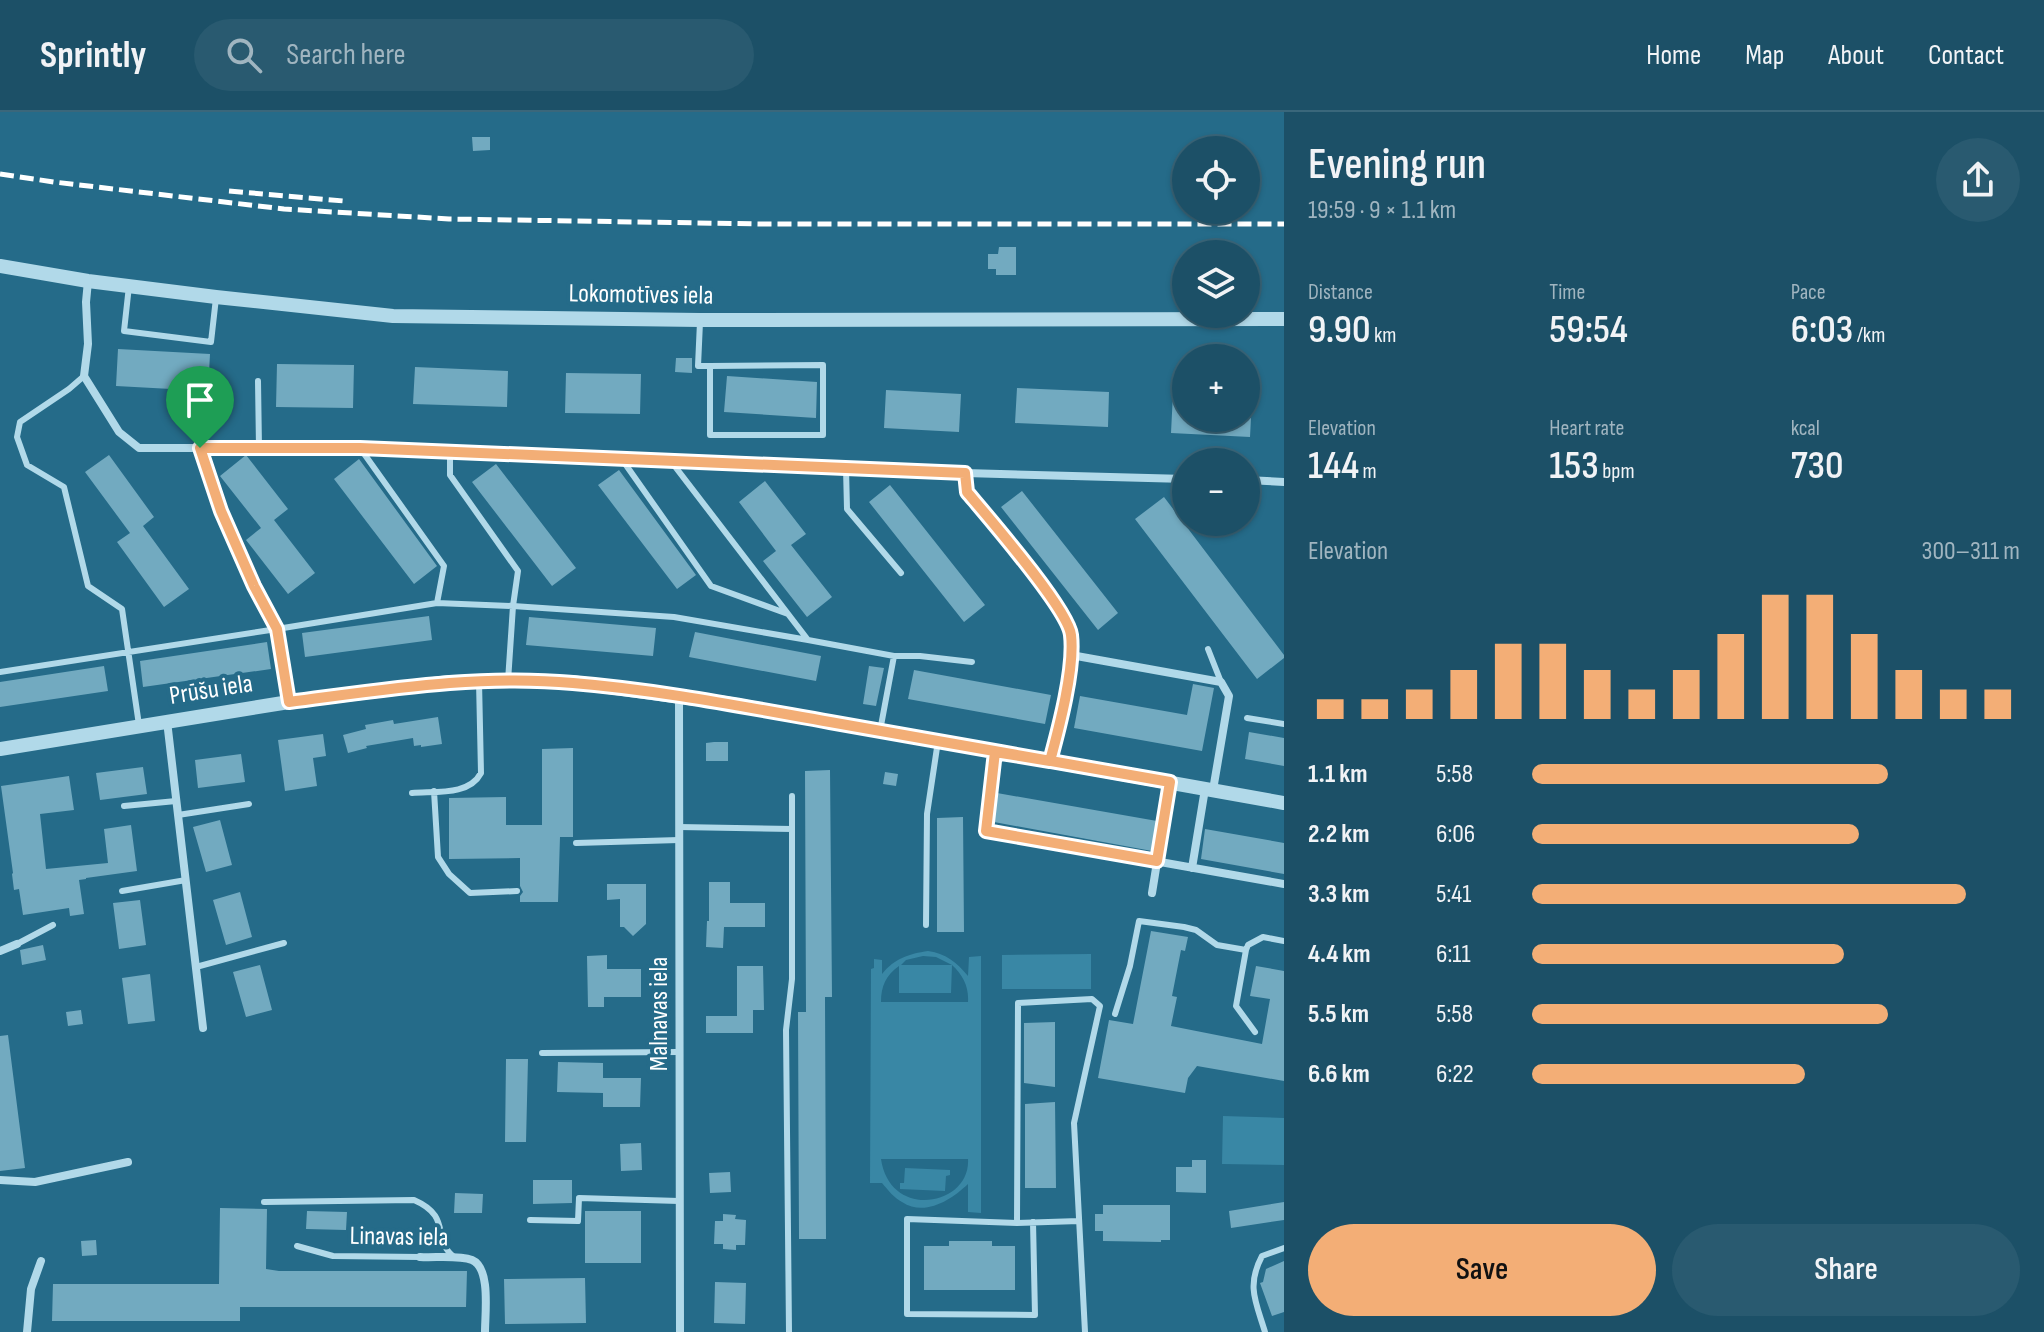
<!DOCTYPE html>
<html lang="en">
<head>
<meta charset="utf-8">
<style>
  body { margin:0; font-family:"Sofia Sans Condensed",sans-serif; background:#295a70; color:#f1f3f6; height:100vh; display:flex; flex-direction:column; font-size:30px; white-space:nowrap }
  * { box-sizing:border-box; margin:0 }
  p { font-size:26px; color:#a0b5c0 }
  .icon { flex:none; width:44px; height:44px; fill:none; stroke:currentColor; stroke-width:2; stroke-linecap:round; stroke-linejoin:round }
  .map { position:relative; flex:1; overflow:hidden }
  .details { display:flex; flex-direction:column; background:#1c5067; width:760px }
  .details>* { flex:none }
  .controls { position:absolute; left:1172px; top:24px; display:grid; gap:16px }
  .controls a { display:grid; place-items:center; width:88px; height:88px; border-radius:50%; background:#1c5067; box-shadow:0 2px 6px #0004,0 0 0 2px #3a677b; font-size:40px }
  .pin { position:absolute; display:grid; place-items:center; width:68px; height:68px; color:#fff; margin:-82px -34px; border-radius:50% 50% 50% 0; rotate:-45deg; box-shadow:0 0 8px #0007 }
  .pin .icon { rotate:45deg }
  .round { display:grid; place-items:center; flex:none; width:84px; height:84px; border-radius:42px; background:#295a70 }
  .headline { display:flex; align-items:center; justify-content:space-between; height:136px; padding:0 24px }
  h1 { font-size:44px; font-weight:600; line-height:60px }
  .figures { display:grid; grid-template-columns:repeat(3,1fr); gap:12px; height:136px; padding:8px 24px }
  .figures div { display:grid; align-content:center }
  .figures b { font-size:40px; font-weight:600 }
  .figures small { font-size:22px; font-weight:400 }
  .figures p { font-size:22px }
  .chart { height:224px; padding:16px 24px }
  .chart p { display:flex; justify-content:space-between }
  .chart svg { width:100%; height:144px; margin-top:8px; stroke:#f3ae76; stroke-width:6 }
  .action { display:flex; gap:16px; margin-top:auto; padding:16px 24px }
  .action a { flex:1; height:92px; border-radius:48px; background:#f3ae76; color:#111; font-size:32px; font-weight:600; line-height:92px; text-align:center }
  .action a+a { background:#295a70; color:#f1f3f6 }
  ul { padding:0 24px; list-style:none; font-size:26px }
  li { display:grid; grid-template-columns:128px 96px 1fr; align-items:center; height:60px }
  li i { height:20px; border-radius:10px; background:#f3ae76 }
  header { display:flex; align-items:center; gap:48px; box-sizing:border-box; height:112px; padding:0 40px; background:#1c5067; border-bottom:2px solid #3a677b }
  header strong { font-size:38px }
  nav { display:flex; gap:44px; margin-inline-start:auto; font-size:28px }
  .search { width:560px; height:72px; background:#295a70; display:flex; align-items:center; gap:20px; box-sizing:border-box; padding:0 28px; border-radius:44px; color:#a0b5c0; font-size:30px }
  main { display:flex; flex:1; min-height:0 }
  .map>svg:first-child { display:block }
  .green { fill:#3987a5; fill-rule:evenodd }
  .building { fill:#72aac0 }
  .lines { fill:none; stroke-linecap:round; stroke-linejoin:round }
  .service { stroke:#b1d9e9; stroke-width:6 }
  .minor { stroke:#b1d9e9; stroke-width:8 }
  .tertiary { stroke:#b1d9e9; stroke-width:14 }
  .rail { stroke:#fff; stroke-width:5; stroke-dasharray:14 6; stroke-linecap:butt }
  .route-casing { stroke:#fff; stroke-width:16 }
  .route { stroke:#f3ae76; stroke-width:10 }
  .labels { text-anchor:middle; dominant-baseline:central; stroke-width:8; stroke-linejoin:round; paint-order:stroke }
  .street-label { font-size:26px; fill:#fff; stroke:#256b89 }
</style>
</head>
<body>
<header>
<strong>Sprintly</strong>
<div class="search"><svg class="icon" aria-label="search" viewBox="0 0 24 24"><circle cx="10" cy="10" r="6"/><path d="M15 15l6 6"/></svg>Search here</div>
<nav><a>Home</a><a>Map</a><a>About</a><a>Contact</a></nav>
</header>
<main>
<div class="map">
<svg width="1284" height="1220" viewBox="0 0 1284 1220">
  <rect width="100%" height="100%" fill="#256b89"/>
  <!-- green -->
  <path class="green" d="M928 839C947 842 956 850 968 864L969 845 981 844V1101L968 1100V1072C951 1088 925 1105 902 1090 894 1086 888 1078 882 1071H870L871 857 874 856V847L882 848V862C895 846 909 842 928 839ZM923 844 936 845 952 853H901L906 848ZM952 853C963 863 969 875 968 890H881C881 874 886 863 899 854V881H951ZM881 1047H968C971 1094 890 1109 881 1047Z
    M1091 842V877H1002V843Z
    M1223 1004 1284 1006V1053L1222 1052Z
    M905 1056 950 1058V1063L946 1064 945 1079 900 1077V1071H904Z"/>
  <!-- building -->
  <path class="building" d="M472 25H490V38L473 39Z
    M999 135H1016V163H996V157H988V142H998Z
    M118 237 210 242 208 279 116 274Z
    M676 246H692V261L675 260Z
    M277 252 354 253 353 296 276 295Z
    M415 255 508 259 507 295 413 292Z
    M566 261 641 262 640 302 565 301Z
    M727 264 817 270 816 306 724 300Z
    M1017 276 1109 280 1108 315 1015 311Z
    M886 278 961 282 959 320 884 316Z
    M1173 281 1186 282V306H1251L1250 325 1171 321Z
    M109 343 154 405 143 414 189 477 164 495 117 430 130 421 85 360Z
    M246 343 288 397 274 408 315 461 288 482 246 428 261 416 220 364Z
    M359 347 437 454 414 472 334 367Z
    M496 352 576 456 552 474 472 370Z
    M619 358 696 463 677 477 598 373Z
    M765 369 806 422 791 433 832 485 807 505 763 449 776 439 739 390Z
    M890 373 985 493 964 510 869 390Z
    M1022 379 1118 501 1098 518 1001 395Z
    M1164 385 1284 543V546L1257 567 1135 407Z
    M429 504 432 528 305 545 302 521Z
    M529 505 656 516 653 544 526 533Z
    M695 520 821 544 816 569 689 545Z
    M267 530 271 557 143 575 140 549Z
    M104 554 108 579 0 595V570Z
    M869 554 884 556 876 594 863 592Z
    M914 558 1051 583 1045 612 908 587Z
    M1193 572 1214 576 1202 639 1074 616 1080 584 1187 603Z
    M438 605 442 632 421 635V633L414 634 413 626 366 634 367 636 348 641 343 623 366 617 365 613 393 608 394 612Z
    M1249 620 1284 626V654L1245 647Z
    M323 622 326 644 313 646 317 674 285 679 278 628Z
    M714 630H728V649H706V631Z
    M573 636V725H560L558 790H520V784L523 780 520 774V746L449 747V686L506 685V713H542V637Z
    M241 642 245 670 198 676 195 648Z
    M143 655 147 682 100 688 96 661Z
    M830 658 832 885H825L826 1127H799L798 900H806L805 659Z
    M885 660 898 662 896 674 883 672Z
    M69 664 74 698 40 702 46 757 108 751 104 717 131 713 137 759 86 766V767L79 768 84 802 70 804 69 796 23 803 19 777 14 778 12 762 13 761 1 674Z
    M997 681 1157 709 1152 739 994 710Z
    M963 705 964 820H937V706Z
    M220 708 232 753 206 760 193 715Z
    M1205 717 1284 731V762L1201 747Z
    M709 770H730V791H765V815H724L723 836 706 835 707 809H709Z
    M607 772H646V812L633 824 624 815H620V787L607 788Z
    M240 780 252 825 226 833 213 788Z
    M140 788 146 833 119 837 113 791Z
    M1151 819 1188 825 1185 839 1181 838 1172 884 1177 885 1171 914 1262 932 1270 887 1250 884 1256 854 1284 859V969L1197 954 1188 966 1185 981 1098 966 1109 908 1133 912Z
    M43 833 46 848 22 853 20 838Z
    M607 843V857H641V885H604V895H588L587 844Z
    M260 853 272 898 246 905 233 860Z
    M737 854H763L764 898H753V921H706V904H737Z
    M150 862 155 909 128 912 122 866Z
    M81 898 83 912 68 914 66 900Z
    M1055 910V975L1024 971V911Z
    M8 923 25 1056 0 1059V924Z
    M506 947H528L526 1030H505Z
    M558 950 603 951V966H641L640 995H603V981L557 980Z
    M1055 990 1056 1076H1025V992Z
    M641 1031 642 1058 621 1059 620 1032Z
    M1192 1048H1206V1081L1176 1080V1055H1192Z
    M730 1060 731 1080 710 1081 709 1061Z
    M533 1068H572V1091L533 1092Z
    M455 1081 483 1082 482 1101H454Z
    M1284 1090V1108L1231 1116 1229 1099Z
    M1103 1093H1170V1128H1161V1130L1103 1129V1119H1095V1102H1103Z
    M220 1096 267 1097 266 1157 279 1159H467L466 1195H240V1209H52L53 1172H219Z
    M307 1099 347 1100 346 1118 306 1117Z
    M585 1099H641V1151H585Z
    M723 1102 736 1103 735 1107 746 1108 745 1133H736V1138L723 1137V1132H714L715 1109H723Z
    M96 1128 97 1143 82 1144 81 1129Z
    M949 1129H992V1134H1015V1178H924V1134H949Z
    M1284 1149V1200L1272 1204 1260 1171 1263 1170 1266 1157Z
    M585 1166 586 1211 505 1212 504 1167Z
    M715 1170 746 1171 745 1212 714 1211Z"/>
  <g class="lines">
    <!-- service -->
    <path class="service" d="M129 174 124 219 211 230 216 186
      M700 210 698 254H710L823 253V323H710V254
      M84 264 69 277 20 310 17 325 27 353 64 375 88 474 122 497 139 613
      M258 269 259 336
      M200 336 221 399 254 474 277 517 437 491 513 494 674 505 808 528
      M360 336 444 454 437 491
      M450 340V363L518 459 513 494 508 569
      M621 346 711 474 788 502
      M670 348 808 528 894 544H920L972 550
      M846 356 847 397 901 461
      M1208 537 1221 570
      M0 560 277 517 289 588
      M1247 606 1284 612
      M880 619 894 544
      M434 679 438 745 449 762 470 781 517 779
      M412 681C435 679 469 684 481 661L479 569
      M124 694 176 689
      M178 703 249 692
      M679 715 792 717
      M576 731 679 728
      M122 779 186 768
      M926 813 927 702 938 629
      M17 832 53 813
      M196 855 284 831
      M1115 902 1130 854 1139 809 1184 815 1196 818 1217 833 1246 838
      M1255 920 1236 894 1246 838 1248 833 1263 825 1284 829
      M542 941 679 940
      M264 1090 414 1088C453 1105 431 1127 454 1145
      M530 1108 578 1109 579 1086 679 1089
      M1033 1110 1035 1203 907 1202V1107L1017 1111 1079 1109
      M1017 1111 1018 891 1092 887 1100 894 1074 1011 1085 1220
      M297 1134 333 1144 420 1145
      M789 1220 786 918 792 867V684
      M1265 1220C1256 1190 1246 1174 1262 1144L1284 1136"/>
    <!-- minor -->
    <path class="minor" d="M88 169 86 190 88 232 84 264 119 320 139 336H360L965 361 1186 367
      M965 361 967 380 1050 483 1068 512 1071 522V553L1050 649
      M1246 368 1284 370
      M1071 543 1221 570 1229 584 1213 678
      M679 585 680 1220
      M167 609 203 916
      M995 640 986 719 1284 772
      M1192 756 1205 677
      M1152 781 1170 670
      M0 839 17 832
      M0 1068 35 1070 128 1050
      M420 1145C434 1146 459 1143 472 1148 491 1156 485 1201 485 1220
      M27 1220 31 1177 41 1149"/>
    <!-- tertiary -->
    <path class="tertiary" d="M0 154 88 169 216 185 393 204 700 208 1284 207
      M0 637 289 590 449 570 515 569 572 570 725 591 1284 691"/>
    <!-- rail -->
    <path class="rail" d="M0 62 54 70 284 97 449 107 765 112H1284
      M229 79 344 89"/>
  </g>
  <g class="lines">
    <defs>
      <path id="route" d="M200 336 221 399 254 474 277 517 289 590C383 578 478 562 573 571 659 578 745 595 830 610 943 630 1057 650 1170 670L1157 749 986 719 995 640 1050 649C1059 616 1075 556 1071 523 1068 497 988 405 967 380L965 361 360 336H200"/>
    </defs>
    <!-- route casing -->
    <use href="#route" class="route-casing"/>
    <!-- route -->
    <use href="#route" class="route"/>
  </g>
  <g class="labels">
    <!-- street labels -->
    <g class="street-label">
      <text transform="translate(641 183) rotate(1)">Lokomotīves iela</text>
      <text transform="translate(211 578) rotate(-9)">Prūšu iela</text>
      <text transform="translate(659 902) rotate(-90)">Malnavas iela</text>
      <text transform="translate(399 1125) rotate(1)">Linavas iela</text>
    </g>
  </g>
</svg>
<div class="controls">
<a><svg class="icon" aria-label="locate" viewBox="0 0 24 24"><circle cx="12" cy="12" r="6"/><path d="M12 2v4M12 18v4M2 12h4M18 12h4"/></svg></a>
<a><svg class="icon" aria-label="layers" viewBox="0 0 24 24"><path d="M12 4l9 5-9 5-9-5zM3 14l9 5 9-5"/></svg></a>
<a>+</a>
<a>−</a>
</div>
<div class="pin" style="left:200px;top:336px;background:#1e9e55"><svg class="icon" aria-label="arrive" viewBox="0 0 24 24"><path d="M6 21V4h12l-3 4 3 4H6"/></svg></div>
</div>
<section class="details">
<div class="headline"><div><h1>Evening run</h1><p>19:59 · 9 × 1.1 km</p></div><a class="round"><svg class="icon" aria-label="share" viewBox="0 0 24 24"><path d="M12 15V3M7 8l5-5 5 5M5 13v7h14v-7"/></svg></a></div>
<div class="figures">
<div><p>Distance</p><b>9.90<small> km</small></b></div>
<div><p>Time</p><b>59:54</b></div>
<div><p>Pace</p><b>6:03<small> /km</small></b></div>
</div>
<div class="figures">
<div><p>Elevation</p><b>144<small> m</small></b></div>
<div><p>Heart rate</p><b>153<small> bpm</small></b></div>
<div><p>kcal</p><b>730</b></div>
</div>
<div class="chart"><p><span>Elevation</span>300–311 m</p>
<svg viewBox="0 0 160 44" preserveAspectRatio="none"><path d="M5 44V38M15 44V38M25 44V35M35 44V29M45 44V21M55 44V21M65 44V29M75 44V35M85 44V29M95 44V18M105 44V6M115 44V6M125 44V18M135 44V29M145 44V35M155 44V35"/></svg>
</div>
<ul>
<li><b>1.1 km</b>5:58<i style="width:73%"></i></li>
<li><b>2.2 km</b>6:06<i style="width:67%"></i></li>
<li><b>3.3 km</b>5:41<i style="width:89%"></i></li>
<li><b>4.4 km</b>6:11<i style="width:64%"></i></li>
<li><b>5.5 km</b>5:58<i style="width:73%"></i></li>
<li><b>6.6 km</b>6:22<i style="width:56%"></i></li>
</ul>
<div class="action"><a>Save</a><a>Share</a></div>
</section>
</main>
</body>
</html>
